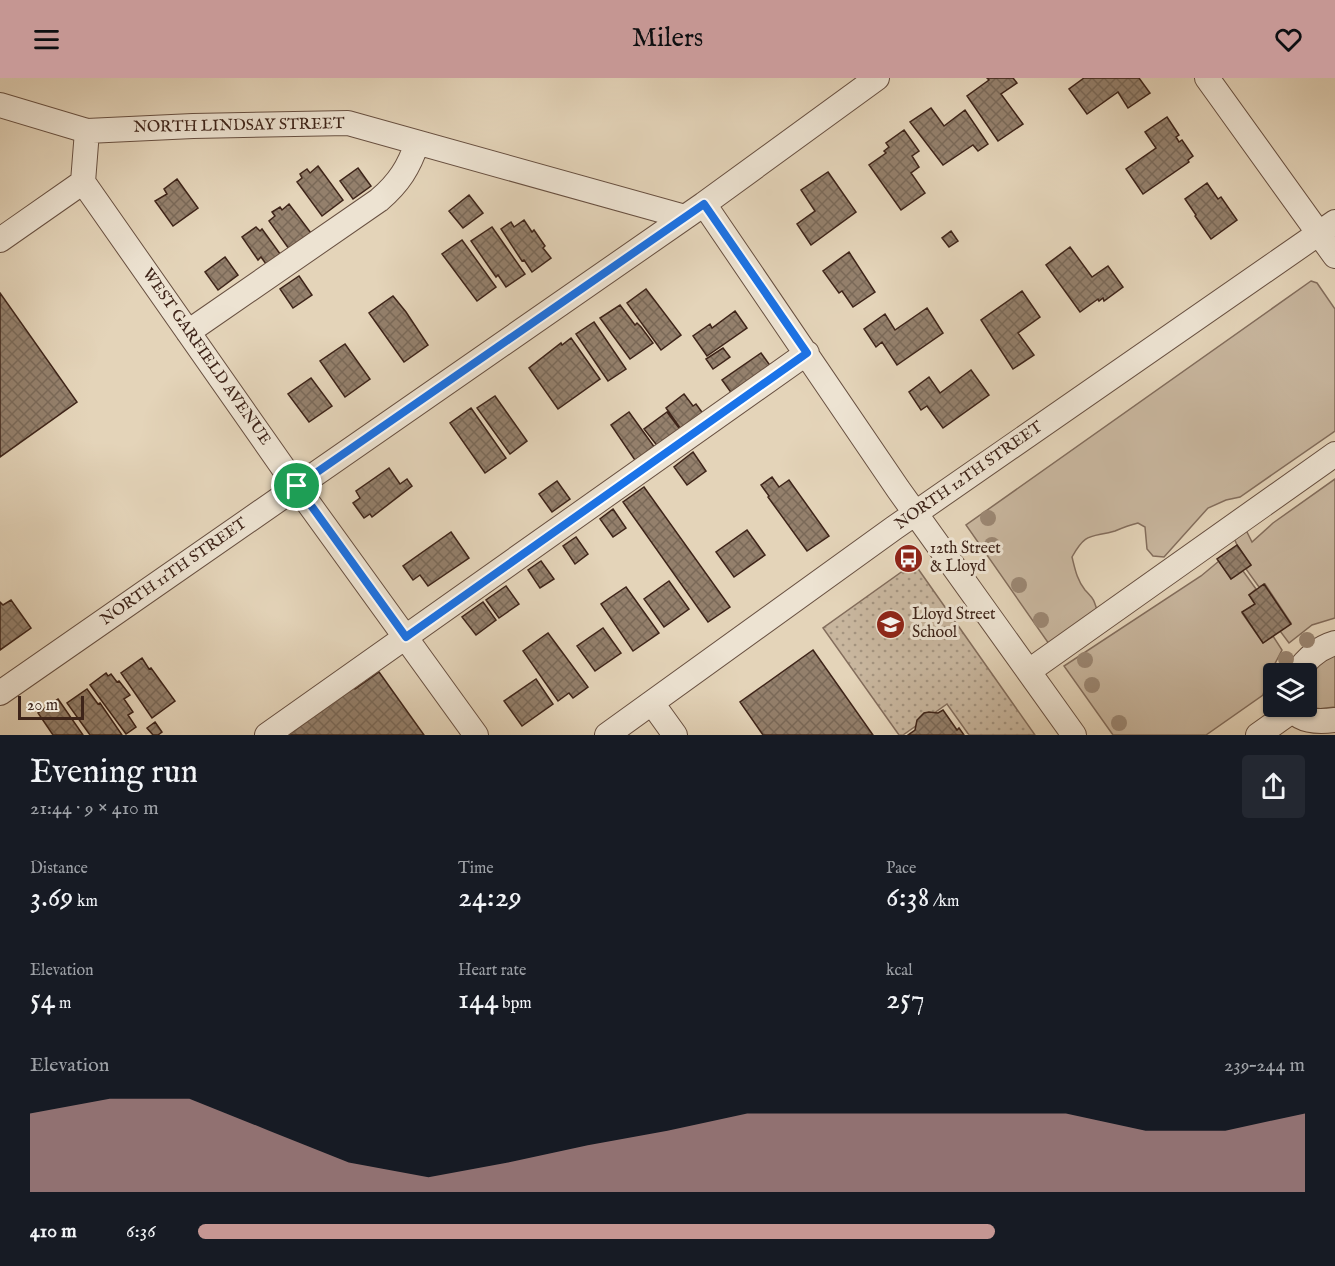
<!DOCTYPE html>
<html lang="en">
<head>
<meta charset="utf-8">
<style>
  body { margin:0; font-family:"IM FELL English",serif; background:#242831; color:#f1f3f6; height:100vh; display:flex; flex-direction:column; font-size:22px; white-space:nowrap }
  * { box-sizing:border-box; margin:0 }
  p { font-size:20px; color:#9ea1a6 }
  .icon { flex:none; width:33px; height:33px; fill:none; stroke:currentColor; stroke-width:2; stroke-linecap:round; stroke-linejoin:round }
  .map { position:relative; height:657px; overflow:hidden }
  .drawer { display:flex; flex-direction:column; background:#171b24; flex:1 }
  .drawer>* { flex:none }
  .fabs { position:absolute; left:1263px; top:585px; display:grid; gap:12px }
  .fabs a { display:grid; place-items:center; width:54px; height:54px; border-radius:6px; background:#171b24; box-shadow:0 2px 4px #0004; font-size:30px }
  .scale { position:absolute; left:18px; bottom:15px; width:66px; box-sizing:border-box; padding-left:6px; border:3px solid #3e2419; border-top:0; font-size:16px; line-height:21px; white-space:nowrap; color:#3e2419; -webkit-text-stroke:4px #ede3d2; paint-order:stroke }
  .pin { position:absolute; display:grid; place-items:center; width:51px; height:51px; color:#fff; margin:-26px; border:3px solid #fff; border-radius:50%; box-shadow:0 2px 6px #0007 }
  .round { display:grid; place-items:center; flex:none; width:63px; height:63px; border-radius:6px; background:#242831 }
  .overview { display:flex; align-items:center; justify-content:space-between; height:102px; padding:0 30px }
  h1 { font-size:33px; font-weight:600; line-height:45px }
  .stats { display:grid; grid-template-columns:repeat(3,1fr); gap:9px; height:102px; padding:6px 30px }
  .stats div { display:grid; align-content:center }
  .stats b { font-size:30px; font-weight:600 }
  .stats small { font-size:16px; font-weight:400 }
  .stats p { font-size:16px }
  .chart { height:168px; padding:12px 30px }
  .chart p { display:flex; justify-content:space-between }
  .chart svg { width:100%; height:108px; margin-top:6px; fill:#c59692; opacity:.7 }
  ul { padding:0 30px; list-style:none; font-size:20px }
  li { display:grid; grid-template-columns:96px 72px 1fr; align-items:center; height:45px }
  li i { height:15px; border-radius:8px; background:#c59692 }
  header { display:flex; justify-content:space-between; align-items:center; height:78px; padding:0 30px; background:#c59692; color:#111; font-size:27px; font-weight:600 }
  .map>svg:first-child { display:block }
  .grass { fill:#c8b69e; stroke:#836d5c; stroke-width:1.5 }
  .park { fill:url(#park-dots); stroke:#836d5c; stroke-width:1.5 }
  .building { fill:url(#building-cross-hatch); stroke:#3e2419; stroke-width:1.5 }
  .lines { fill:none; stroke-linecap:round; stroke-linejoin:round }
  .minor-casing { stroke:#685041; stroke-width:26 }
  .minor { stroke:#ede3d2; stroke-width:24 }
  .tree { fill:#9b8773 }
  .route-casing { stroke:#fff; stroke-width:12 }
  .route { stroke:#1a73e8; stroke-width:8 }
  .labels { text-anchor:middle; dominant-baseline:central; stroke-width:6; stroke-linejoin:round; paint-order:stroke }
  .street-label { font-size:16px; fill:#3e2419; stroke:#ede3d2 }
  .poi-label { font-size:16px; fill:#3e2419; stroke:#ede3d2; text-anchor:start }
</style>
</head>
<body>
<header><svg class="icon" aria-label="menu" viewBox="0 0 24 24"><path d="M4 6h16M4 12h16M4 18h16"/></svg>Milers<svg class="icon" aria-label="heart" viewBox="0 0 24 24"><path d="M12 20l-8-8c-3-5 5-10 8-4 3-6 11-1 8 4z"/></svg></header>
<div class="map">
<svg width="1335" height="657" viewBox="0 0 1335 657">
  <defs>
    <pattern id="park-dots" width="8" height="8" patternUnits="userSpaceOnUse" patternTransform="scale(1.5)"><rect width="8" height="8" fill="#c8b69e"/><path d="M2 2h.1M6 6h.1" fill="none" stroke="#a49480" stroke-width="1.8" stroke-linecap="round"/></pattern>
    <pattern id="building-cross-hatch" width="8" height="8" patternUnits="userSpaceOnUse" patternTransform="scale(1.5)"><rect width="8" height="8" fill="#94806c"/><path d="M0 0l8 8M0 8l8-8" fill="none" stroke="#7a6958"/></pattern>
  </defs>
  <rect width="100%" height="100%" fill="#e4d4b9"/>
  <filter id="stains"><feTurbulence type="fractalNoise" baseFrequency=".00333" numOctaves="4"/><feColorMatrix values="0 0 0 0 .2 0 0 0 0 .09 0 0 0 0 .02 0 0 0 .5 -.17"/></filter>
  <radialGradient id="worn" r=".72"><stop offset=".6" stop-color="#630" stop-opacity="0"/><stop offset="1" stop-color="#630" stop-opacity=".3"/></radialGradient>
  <!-- grass -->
  <path class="grass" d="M1311 203 1317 205 1335 231V353L1240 419 1226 422 1208 430 1164 479 1153 478 1147 471 1145 449 1138 445C1130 447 1122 450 1115 453 1090 460 1086 454 1072 479 1075 491 1077 502 1085 512 1093 521 1093 519 1097 532L1049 566 966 447Z
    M1335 401V540L1312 547 1289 565 1280 553 1291 545 1265 506 1259 509 1246 491 1251 487 1237 467 1234 460 1246 452 1252 464 1273 445Z
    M1219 483 1231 501 1243 493 1256 511 1249 517 1255 526 1242 535 1263 565 1273 558 1282 572 1269 597 1263 617 1206 657H1113L1064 588 1201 498Z
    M1335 576V629L1310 632 1306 628C1307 595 1306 594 1335 576Z"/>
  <!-- park -->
  <path class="park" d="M914 485 1035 657H969L947 626 903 657H899L823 550Z"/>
  <!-- building -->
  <path class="building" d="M987 0H1013L1017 5 1001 16 1023 46 998 63 967 18 989 2Z
    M1084 0H1139L1150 15 1128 30 1118 14 1087 36 1069 11Z
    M931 30 944 48 965 32 988 66 978 73 973 67 943 87 910 44Z
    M1167 39 1179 57 1176 59 1179 64 1182 62 1193 78 1188 82 1189 84 1143 116 1126 91 1156 70 1145 54Z
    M904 52 919 73 912 78 919 89 911 95 925 115 901 132 869 87 886 75 884 73 889 69 886 65Z
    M318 88 343 122 322 138 297 104 302 100 300 96 307 91 310 95Z
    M358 90 371 108 353 121 340 103Z
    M828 94 856 134 811 167 797 146 815 133 801 112Z
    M177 101 198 130 173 148 155 123 167 116 164 111Z
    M1207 105 1218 121 1221 119 1237 142 1211 161 1195 138 1196 137 1185 121Z
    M469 117 483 135 463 150 449 133Z
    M289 126 311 155 289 171 269 143 275 138 272 134 280 129 282 132Z
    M524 142 532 154 534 152 545 168 543 170 551 180 532 194 524 182 522 183 501 151 511 144 514 149Z
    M256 149 260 153 262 151 283 180 269 190 261 179 258 182 242 159Z
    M492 149 525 196 506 209 498 197 496 199 471 163Z
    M951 153 958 163 949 169 942 160Z
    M462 162 496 209 477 223 442 176Z
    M1070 169 1092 199 1108 188 1123 209 1104 223 1103 220 1099 223 1098 221 1080 234 1046 187Z
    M849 174 875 214 853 229 842 213 839 215 823 193Z
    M225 179 238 197 218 212 205 194Z
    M299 198 312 217 293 230 280 211Z
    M646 211 681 257 661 272 627 225Z
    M1022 213 1040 239 1018 255 1034 277 1013 291 981 242Z
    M0 215 77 324 0 379Z
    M393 218 406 234 428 267 404 284 369 235Z
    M620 227 635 247 637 245 641 249 653 265 630 281 600 240Z
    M927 230 943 255 897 287 882 264 876 269 864 251 885 236 895 252Z
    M735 233 747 250 707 278 693 258 710 246 712 250Z
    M594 244 626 291 608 303 576 256Z
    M571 260 600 301 558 331 529 290 561 265 562 267Z
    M345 266 370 301 345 319 320 283Z
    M723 270 730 279 713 291 706 281Z
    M761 275 774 293 735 320 722 302Z
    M971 292 989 317 943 350 927 328 921 332 909 314 929 299 940 315Z
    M311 300 332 328 309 344 288 316Z
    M684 316 693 328 696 326 707 341 685 357 666 330Z
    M495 318 527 363 510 376 477 330Z
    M471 330 506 380 485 395 450 345Z
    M629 334 658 374 639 388 611 347Z
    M667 334 682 354 659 370 644 351Z
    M693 374 706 393 687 407 674 389Z
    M389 390 400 406 407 401 412 408 372 439 370 436 364 440 353 425 360 420 356 413Z
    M772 399 779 409 789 402 829 458 807 473 768 419 769 418 761 407Z
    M557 403 570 421 552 434 539 416Z
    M644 409 730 529 708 544 623 424Z
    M613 431 626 450 613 459 600 441Z
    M747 452 765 477 734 499 716 474Z
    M451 454 469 480 428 508 420 497 413 502 403 488Z
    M576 459 588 476 575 486 563 468Z
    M1237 467 1251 487 1231 501 1217 481Z
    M541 483 554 501 540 510 528 492Z
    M669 503 689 531 664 549 644 521Z
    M1264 506 1291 546 1263 565 1242 534 1255 526 1249 517Z
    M506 508 519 526 499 540 486 522Z
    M626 509 659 555 633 573 601 526Z
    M11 522 31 550 0 572V524L3 527Z
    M483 524 496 542 476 557 462 539Z
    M603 550 621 575 595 593 577 568Z
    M548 555 588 609 573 620 569 615 558 623 523 573Z
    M813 572 873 657H763L740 624Z
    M142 580 149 591 151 590 175 623 152 640 121 595Z
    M379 594 424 657H284L353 608 355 611Z
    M106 595 108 598 111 596 117 604 119 603 130 617 124 621 133 634 128 637 136 649 126 656 90 607Z
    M536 601 553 626 522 648 504 623Z
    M87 611 98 626 100 625 122 657H90L67 625Z
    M58 621 83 657H53L38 635Z
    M943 632 957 652 959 650 964 657H908L915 652 917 642 924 635 929 634 938 635Z
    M155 644 162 654 158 657H153L147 650Z"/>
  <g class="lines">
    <defs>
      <path id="minor" d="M1207 0 1335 178
        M0 27 87 53 193 48 348 45 685 139
        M83 104 296 408 476 657
        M83 104 87 53
        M704 126 898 411 1074 657
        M0 162 83 104
        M188 254 379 122C399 105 409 89 417 65
        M1029 593 1335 376
        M1296 596C1306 581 1318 570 1335 565
        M0 615 704 126 877 0
        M652 625 675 657
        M1291 628C1298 645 1320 644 1335 642
        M267 657 807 275
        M607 657 894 450 1335 144
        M1258 657 1292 633"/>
    </defs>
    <!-- minor casing -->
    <use href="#minor" class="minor-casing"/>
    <!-- minor -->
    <use href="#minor" class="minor"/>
  </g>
  <!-- trees -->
  <g class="tree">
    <circle cx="988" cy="440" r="8"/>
    <circle cx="992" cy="467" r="8"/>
    <circle cx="1019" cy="507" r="8"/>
    <circle cx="1041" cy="542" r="8"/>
    <circle cx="1307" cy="562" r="8"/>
    <circle cx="1286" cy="581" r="8"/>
    <circle cx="1085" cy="582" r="8"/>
    <circle cx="1092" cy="607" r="8"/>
    <circle cx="1119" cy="645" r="8"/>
  </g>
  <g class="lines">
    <defs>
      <path id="route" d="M704 126 807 275 406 559 297 408Z"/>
    </defs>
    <!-- route casing -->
    <use href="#route" class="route-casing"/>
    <!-- route -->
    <use href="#route" class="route"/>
  </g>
  <!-- icons -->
  <defs>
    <symbol id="bus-disc" viewBox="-11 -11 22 22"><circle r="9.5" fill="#8f2418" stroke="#ede3d2"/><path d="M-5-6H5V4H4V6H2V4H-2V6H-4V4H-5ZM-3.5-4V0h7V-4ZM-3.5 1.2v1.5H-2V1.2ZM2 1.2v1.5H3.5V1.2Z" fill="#fff"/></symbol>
    <symbol id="school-disc" viewBox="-11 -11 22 22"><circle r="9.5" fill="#8f2418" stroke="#ede3d2"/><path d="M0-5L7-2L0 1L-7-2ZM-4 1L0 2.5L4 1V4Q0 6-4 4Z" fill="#fff"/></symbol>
  </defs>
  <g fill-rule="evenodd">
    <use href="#bus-disc" x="892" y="464" width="33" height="33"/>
    <use href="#school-disc" x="874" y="530" width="33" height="33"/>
  </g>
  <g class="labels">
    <!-- street labels -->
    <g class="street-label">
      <text transform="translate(239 48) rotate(-1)">NORTH LINDSAY STREET</text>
      <text transform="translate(206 279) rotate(55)">WEST GARFIELD AVENUE</text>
      <text transform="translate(969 398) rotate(-35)">NORTH 12TH STREET</text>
      <text transform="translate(174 494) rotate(-35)">NORTH 11TH STREET</text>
    </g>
    <!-- poi labels -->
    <g class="poi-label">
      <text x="930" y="471">12th Street<tspan x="930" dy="18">&amp; Lloyd</tspan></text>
      <text x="912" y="537">Lloyd Street<tspan x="912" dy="18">School</tspan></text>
    </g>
  </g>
  <rect width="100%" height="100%" filter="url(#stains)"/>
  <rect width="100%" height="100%" fill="url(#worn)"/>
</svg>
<div class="fabs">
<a><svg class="icon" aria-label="layers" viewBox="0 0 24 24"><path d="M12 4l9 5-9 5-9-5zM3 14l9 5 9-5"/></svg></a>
</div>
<div class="scale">20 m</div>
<div class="pin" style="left:297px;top:408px;background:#1e9e55"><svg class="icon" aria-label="arrive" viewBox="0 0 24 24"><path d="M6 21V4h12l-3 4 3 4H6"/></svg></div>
</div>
<section class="drawer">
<div class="overview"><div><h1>Evening run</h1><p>21:44 · 9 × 410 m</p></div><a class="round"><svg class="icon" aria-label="share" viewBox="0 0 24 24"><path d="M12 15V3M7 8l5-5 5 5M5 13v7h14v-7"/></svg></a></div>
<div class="stats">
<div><p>Distance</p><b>3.69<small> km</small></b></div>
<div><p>Time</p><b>24:29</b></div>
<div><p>Pace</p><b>6:38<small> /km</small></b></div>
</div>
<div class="stats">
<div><p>Elevation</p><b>54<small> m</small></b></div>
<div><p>Heart rate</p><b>144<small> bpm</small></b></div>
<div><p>kcal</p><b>257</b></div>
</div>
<div class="chart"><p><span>Elevation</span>239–244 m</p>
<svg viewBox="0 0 160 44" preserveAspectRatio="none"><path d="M0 44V12L10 6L20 6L30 19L40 32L50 38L60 32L70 25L80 19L90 12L100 12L110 12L120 12L130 12L140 19L150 19L160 12V44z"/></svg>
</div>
<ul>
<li><b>410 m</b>6:36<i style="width:72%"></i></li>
</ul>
</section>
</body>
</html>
